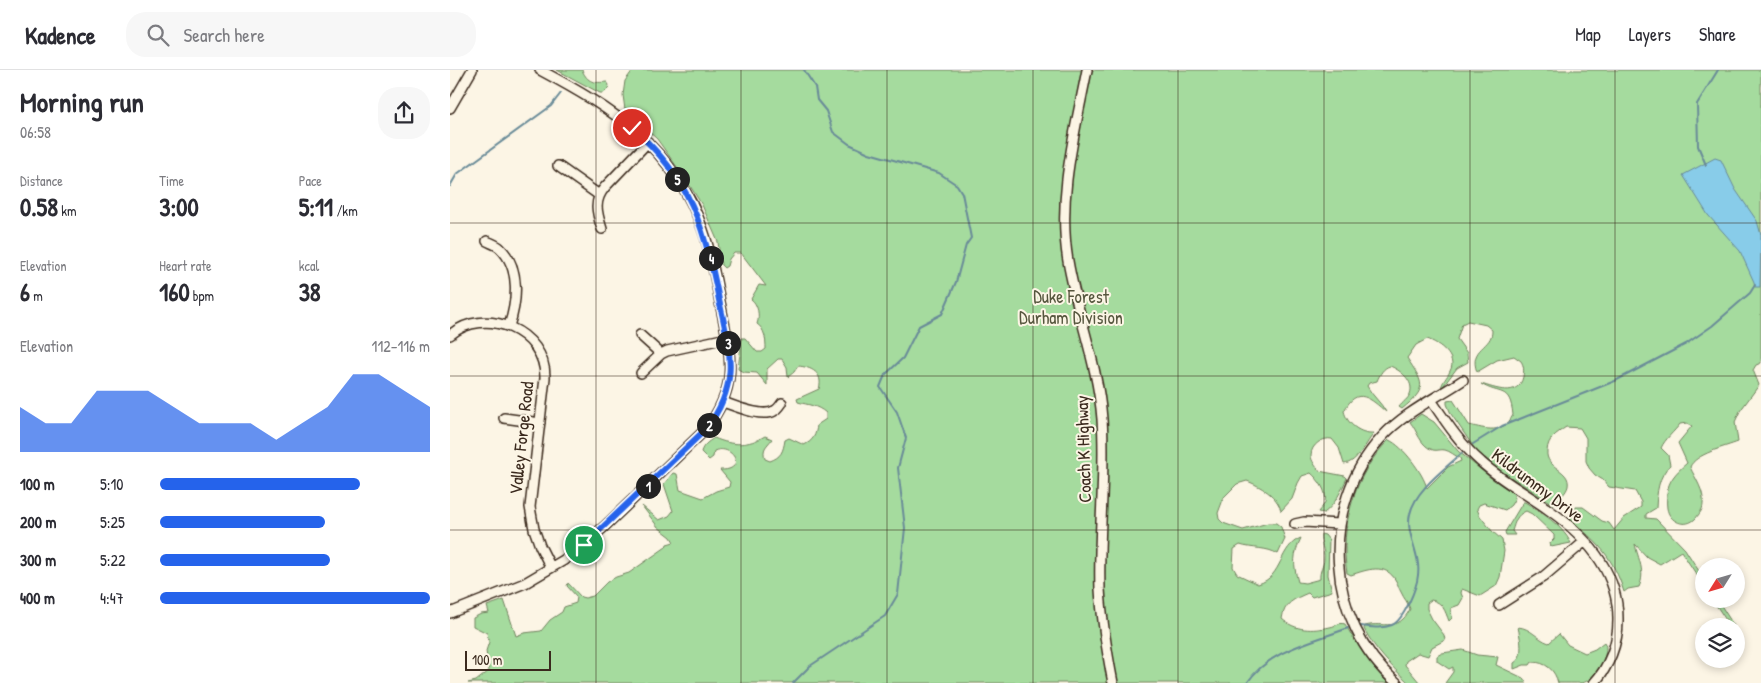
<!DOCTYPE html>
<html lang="en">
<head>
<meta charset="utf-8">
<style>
  body { margin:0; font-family:"Patrick Hand",sans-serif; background:#f7f7f7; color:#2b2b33; height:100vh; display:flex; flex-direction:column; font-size:19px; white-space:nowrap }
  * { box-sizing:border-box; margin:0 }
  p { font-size:16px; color:#7c7c81 }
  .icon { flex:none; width:28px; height:28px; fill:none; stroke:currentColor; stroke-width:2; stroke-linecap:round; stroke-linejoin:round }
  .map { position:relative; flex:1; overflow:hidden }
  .side { display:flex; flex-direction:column; background:#fff; width:450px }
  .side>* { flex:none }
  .needle { width:32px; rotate:233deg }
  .tools { position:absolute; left:1245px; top:488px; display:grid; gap:10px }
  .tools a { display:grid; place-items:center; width:50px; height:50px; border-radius:50%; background:#fff; box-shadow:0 2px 8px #0003; font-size:25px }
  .scale { position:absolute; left:15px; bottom:12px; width:86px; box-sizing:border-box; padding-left:5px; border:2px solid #3b2a1e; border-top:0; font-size:14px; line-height:18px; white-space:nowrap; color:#3b2a1e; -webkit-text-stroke:4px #fcf5e5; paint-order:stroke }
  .pin { position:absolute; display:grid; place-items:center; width:42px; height:42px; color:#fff; margin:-21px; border:2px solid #fff; border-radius:50%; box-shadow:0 1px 5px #0007 }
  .km { position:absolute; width:25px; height:25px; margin:-12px; border-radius:50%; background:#222; color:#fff; font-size:14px; line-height:25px; text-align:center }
  .round { display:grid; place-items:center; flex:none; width:52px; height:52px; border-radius:20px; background:#f7f7f7 }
  .headline { display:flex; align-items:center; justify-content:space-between; height:85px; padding:0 20px }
  h1 { font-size:28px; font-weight:800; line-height:38px }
  .metrics { display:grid; grid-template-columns:repeat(3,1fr); gap:8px; height:85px; padding:5px 20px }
  .metrics div { display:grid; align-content:center }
  .metrics b { font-size:25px; font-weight:800 }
  .metrics small { font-size:14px; font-weight:400 }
  .metrics p { font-size:14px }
  .chart { height:140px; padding:10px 20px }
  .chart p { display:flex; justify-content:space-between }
  .chart svg { width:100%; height:90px; margin-top:5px; fill:#2563eb; opacity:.7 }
  ul { padding:0 20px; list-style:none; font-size:16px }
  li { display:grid; grid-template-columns:80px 60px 1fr; align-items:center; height:38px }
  li i { height:12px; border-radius:6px; background:#2563eb }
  header { display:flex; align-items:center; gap:30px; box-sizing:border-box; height:70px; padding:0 25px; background:#fff; border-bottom:1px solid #e1e1e2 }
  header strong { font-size:24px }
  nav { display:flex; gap:28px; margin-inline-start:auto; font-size:18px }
  .search { width:350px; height:45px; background:#f7f7f7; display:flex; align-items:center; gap:12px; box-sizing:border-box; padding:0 18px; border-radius:20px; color:#7c7c81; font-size:19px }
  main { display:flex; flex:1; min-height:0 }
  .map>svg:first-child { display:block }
  .green { fill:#a5db9e; stroke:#70825e }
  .water { fill:#88cce9; stroke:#698b98 }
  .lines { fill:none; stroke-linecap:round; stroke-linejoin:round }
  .stream { stroke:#698b98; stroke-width:2 }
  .minor-casing { stroke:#3b2a1e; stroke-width:12 }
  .minor { stroke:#fcf5e5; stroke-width:9 }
  .route-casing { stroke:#fff; stroke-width:10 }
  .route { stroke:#2563eb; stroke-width:6 }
  .grid { fill:none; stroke:#3b2a1e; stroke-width:1; stroke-opacity:0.55 }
  .labels { text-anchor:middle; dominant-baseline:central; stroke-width:4; stroke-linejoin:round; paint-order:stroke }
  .park-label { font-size:18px; fill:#56563e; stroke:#fcf5e5 }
  .street-label { font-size:18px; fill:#3b2a1e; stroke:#fcf5e5 }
</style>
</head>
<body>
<header>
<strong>Kadence</strong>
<div class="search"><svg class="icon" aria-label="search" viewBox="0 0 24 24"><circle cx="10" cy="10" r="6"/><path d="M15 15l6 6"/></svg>Search here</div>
<nav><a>Map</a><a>Layers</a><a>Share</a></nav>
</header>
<main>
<section class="side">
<div class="headline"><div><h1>Morning run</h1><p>06:58</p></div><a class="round"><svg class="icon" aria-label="share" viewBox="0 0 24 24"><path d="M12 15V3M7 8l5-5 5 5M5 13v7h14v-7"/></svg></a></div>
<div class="metrics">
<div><p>Distance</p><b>0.58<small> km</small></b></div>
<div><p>Time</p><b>3:00</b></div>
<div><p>Pace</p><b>5:11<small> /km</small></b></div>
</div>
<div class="metrics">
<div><p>Elevation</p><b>6<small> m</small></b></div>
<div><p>Heart rate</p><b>160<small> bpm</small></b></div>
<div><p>kcal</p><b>38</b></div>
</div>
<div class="chart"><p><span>Elevation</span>112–116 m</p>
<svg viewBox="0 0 160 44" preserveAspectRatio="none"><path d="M0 44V22L10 30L20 30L30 14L40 14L50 14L60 22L70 30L80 30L90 30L100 38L110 30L120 22L130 6L140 6L150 14L160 22V44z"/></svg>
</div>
<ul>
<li><b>100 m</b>5:10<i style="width:74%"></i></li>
<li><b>200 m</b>5:25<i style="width:61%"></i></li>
<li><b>300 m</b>5:22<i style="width:63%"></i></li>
<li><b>400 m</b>4:47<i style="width:100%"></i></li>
</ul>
</section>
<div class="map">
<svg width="1311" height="613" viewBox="0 0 1311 613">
  <rect width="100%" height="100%" fill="#fcf5e5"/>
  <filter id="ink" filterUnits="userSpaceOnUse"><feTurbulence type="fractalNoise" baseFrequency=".02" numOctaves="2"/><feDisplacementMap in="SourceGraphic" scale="10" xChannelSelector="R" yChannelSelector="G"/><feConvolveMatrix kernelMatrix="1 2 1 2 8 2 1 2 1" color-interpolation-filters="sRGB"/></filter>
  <g filter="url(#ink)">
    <!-- green -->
    <path class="green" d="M107 0H132C138 13 144 13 157 12L159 15 158 19 154 23H150Z
      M183 0H1311V293L1306 295 1303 300 1309 315 1290 341 1285 352 1288 372C1275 377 1245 384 1240 397 1245 408 1255 422 1253 434 1253 440 1249 444 1246 448 1236 459 1219 452 1217 438 1216 432 1217 423 1218 418 1221 407 1229 400 1237 393L1228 373 1242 356 1237 353 1230 354C1224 362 1215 369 1211 378L1218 385 1220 395C1208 407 1207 422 1206 438L1196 444V448L1206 449 1235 479 1254 509V516L1231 481 1210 494 1197 487 1185 474C1188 489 1196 502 1189 517L1178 519 1174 522C1163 487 1148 472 1119 449L1120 444 1126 437H1133L1152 451 1159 453 1164 460 1174 448 1191 437V432L1185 421 1159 417 1153 410 1145 405 1139 398 1136 391V368L1130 358 1116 357C1106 364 1098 368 1097 381 1095 399 1121 399 1118 416 1117 422 1108 430 1104 435L1045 397 1025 379 1001 344 997 334V331L1003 330 1005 333 1019 355C1036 359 1053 365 1063 345 1060 315 1050 326 1031 314 1045 318 1068 328 1073 307 1074 300 1074 296 1071 291L1064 286 1047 290 1027 302C1018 277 1043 278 1042 260L1036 255 1018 251 1012 254 1007 269 1017 283 1018 292 1007 298 991 319C992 311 997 308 1000 301 1008 287 989 273 977 269L966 275 957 288C974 314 978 318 952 339L949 337C952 333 959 328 960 324 965 311 950 300 940 296 933 298 930 304 927 311L919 313 917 316C922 326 931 332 936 342 921 329 907 315 894 341 897 354 910 364 924 363 917 372 907 393 894 394L889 378 882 369C873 367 861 375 861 385 861 391 866 396 869 401L895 406 897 408C891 421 885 435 874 443L868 442C870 439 874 436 875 432 878 422 868 409 861 403L852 406 848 413 842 429 831 441C828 426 810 416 797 411L787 414 774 427 768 443 769 449 773 453 793 460 818 453H826L831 457 835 469 828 484C817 477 802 479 790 475L784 479 783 497 787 504 808 514C833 507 829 476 851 468 843 485 843 494 848 512L855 513 870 509C869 501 874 496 874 489 875 480 870 473 871 464L875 465 879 470 878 505 882 521 862 527 858 523C844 529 834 533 832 549 846 561 862 561 880 557 886 556 889 552 895 554 907 575 921 596 938 613H18L26 611 39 601 36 581 39 572 37 563 23 556V548L31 544 39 543 37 536 54 530 66 566 74 563 91 561 100 550 112 542 114 537 126 533 127 527 117 516 118 513 131 527 135 528 143 526 157 512 166 507 179 503 216 477 217 474 224 472 221 467 208 457 192 436 209 450 219 446 223 441 214 414 223 403 227 404 230 420 253 428 266 421 279 417 280 412 270 400C298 401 283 373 264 381L263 387 259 390 251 382C253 375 258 372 264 368 283 376 298 376 315 366L322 369C316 377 312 378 315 389L320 391C331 387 333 382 335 370L339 368 354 375C363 371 366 365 367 355L376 349V343C367 335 358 335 348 332L347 329 369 319C374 303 361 297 348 296L344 302 338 307 337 297 332 289H328L317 299V315L307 303 293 302 288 299 292 268H295L307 282H312L316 279C316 270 315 259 307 254 310 246 308 234 301 229L309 215 316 216 291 183H284L279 189 277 196 274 198 271 195 268 172 252 135 237 111 207 69 175 40 173 25 175 11Z
      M971 344 984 352 1008 381 1041 408 1063 423 1065 428 1061 435 1055 440 1034 433 1029 435 1027 439 1030 446 1042 461 1052 470 1054 481 1050 507 1046 516 1030 526 1012 519 1011 523 1013 528 1009 535 1001 538 1002 548 999 551C995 541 993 532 981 530L977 533V539L982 549 994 565 995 570 982 577 978 586 968 583 956 591 955 595 970 613H959C941 596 926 581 914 559L915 556C934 551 948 563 960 539 958 532 954 529 951 522 949 519 948 514 946 511 936 492 916 500 901 505L897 503C889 458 905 402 939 370 953 376 973 403 977 418L998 397 1011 391 1010 388C1005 386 1000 381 995 380 991 379 987 381 983 380 970 376 967 360 960 352Z
      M1073 432H1075C1092 443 1111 454 1121 473L1101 477 1100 473 1104 469V465L1082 444 1076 441C1066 445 1065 452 1062 461L1065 465H1056L1055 462Z
      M1262 529H1267L1284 556H1280Z
      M1068 557C1081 558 1087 569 1099 573L1109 564 1118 575 1135 583 1145 579 1154 572C1162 582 1144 611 1132 613 1125 613 1116 613 1108 613 1105 600 1096 592 1082 592L1080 595H1074L1064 599V593C1075 587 1070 567 1068 557Z
      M1013 580 1027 585 1048 587 1046 595 1073 608 1077 613H995L1003 602V597L999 599 987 591V586L992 583Z"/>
    <!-- water -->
    <path class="water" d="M1265 88 1271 90 1285 119 1307 151 1311 165 1310 217H1305L1304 212 1290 181 1258 145 1233 105Z"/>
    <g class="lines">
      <!-- stream -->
      <path class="stream" d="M1256 95 1248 76 1247 34 1268 0
        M0 116 7 104 101 36 111 23
        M1023 374 1052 356 1165 311 1236 274 1262 256 1300 223 1305 215
        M911 556C921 557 932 559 942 555 954 550 967 517 968 505 971 484 955 464 960 444 965 420 995 399 1012 383
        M343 613 360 596 435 546 448 524 455 458 448 398 456 368 447 342 430 317 435 305 453 288 469 256 492 244 506 212 516 175 521 168 512 123 507 115 489 103 419 83 399 74 383 62 376 41 367 30 365 17 354 0
        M797 613C820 579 863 572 898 558"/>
      <defs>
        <path id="minor" d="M637 0C625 62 607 127 618 191 627 244 648 295 652 349 656 406 648 463 650 519 652 551 657 582 663 613
          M0 38 22 0
          M108 96 149 125
          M152 159C147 143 143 131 155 117L198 72
          M37 171C41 173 47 175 50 178 71 198 67 232 59 256
          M0 265C35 235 96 261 95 308L80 437 84 459 90 476 101 498
          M190 265 211 284
          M191 303 211 284 217 281 277 268
          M981 330C996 352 1011 375 1031 392 1052 411 1077 424 1099 440 1136 466 1169 503 1168 551 1168 573 1159 597 1144 613
          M273 332C285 336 312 348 324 341 327 340 330 336 332 333
          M54 348 90 353
          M845 454 854 452 889 454
          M1049 535 1093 507 1134 472
          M0 543 75 513 114 490 154 457 256 359C289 316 281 287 271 237 266 212 262 185 253 160 224 77 163 39 90 0
          M947 613C875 551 868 436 932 367 954 343 986 328 1013 310"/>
      </defs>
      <!-- minor casing -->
      <use href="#minor" class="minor-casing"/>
      <!-- minor -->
      <use href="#minor" class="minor"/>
    </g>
  </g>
  <g class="lines" filter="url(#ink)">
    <defs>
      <path id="route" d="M134 475 256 359C291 313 280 281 269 230 255 158 240 107 182 58"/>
    </defs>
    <!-- route casing -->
    <use href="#route" class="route-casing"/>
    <!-- route -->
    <use href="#route" class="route"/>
  </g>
  <!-- grid -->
  <path class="grid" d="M146 0V613M291 0V613M437 0V613M583 0V613M728 0V613M874 0V613M1020 0V613M1165 0V613M0 153H1311M0 306H1311M0 460H1311"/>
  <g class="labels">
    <!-- park labels -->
    <g class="park-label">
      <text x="621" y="226">Duke Forest<tspan x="621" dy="21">Durham Division</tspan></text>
    </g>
    <!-- street labels -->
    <g class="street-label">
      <text transform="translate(71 368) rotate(-84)">Valley Forge Road</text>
      <text transform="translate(633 379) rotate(-92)">Coach K Highway</text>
      <text transform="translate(1088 415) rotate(37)">Kildrummy Drive</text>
    </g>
  </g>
</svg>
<div class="tools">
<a><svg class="needle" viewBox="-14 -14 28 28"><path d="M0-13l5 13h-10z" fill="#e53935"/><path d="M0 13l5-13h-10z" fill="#7c7c81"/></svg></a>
<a><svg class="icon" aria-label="layers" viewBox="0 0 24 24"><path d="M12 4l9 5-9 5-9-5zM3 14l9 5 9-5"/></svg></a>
</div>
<div class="scale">100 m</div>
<div class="pin" style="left:134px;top:475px;background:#1e9e55"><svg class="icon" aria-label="arrive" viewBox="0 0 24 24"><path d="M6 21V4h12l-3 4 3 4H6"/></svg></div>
<div class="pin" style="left:182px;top:58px;background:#d93025"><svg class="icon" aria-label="check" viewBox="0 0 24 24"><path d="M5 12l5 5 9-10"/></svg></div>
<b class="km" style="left:198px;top:416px">1</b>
<b class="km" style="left:259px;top:355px">2</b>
<b class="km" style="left:278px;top:273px">3</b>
<b class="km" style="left:261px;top:188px">4</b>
<b class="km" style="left:227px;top:109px">5</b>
</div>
</main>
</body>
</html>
